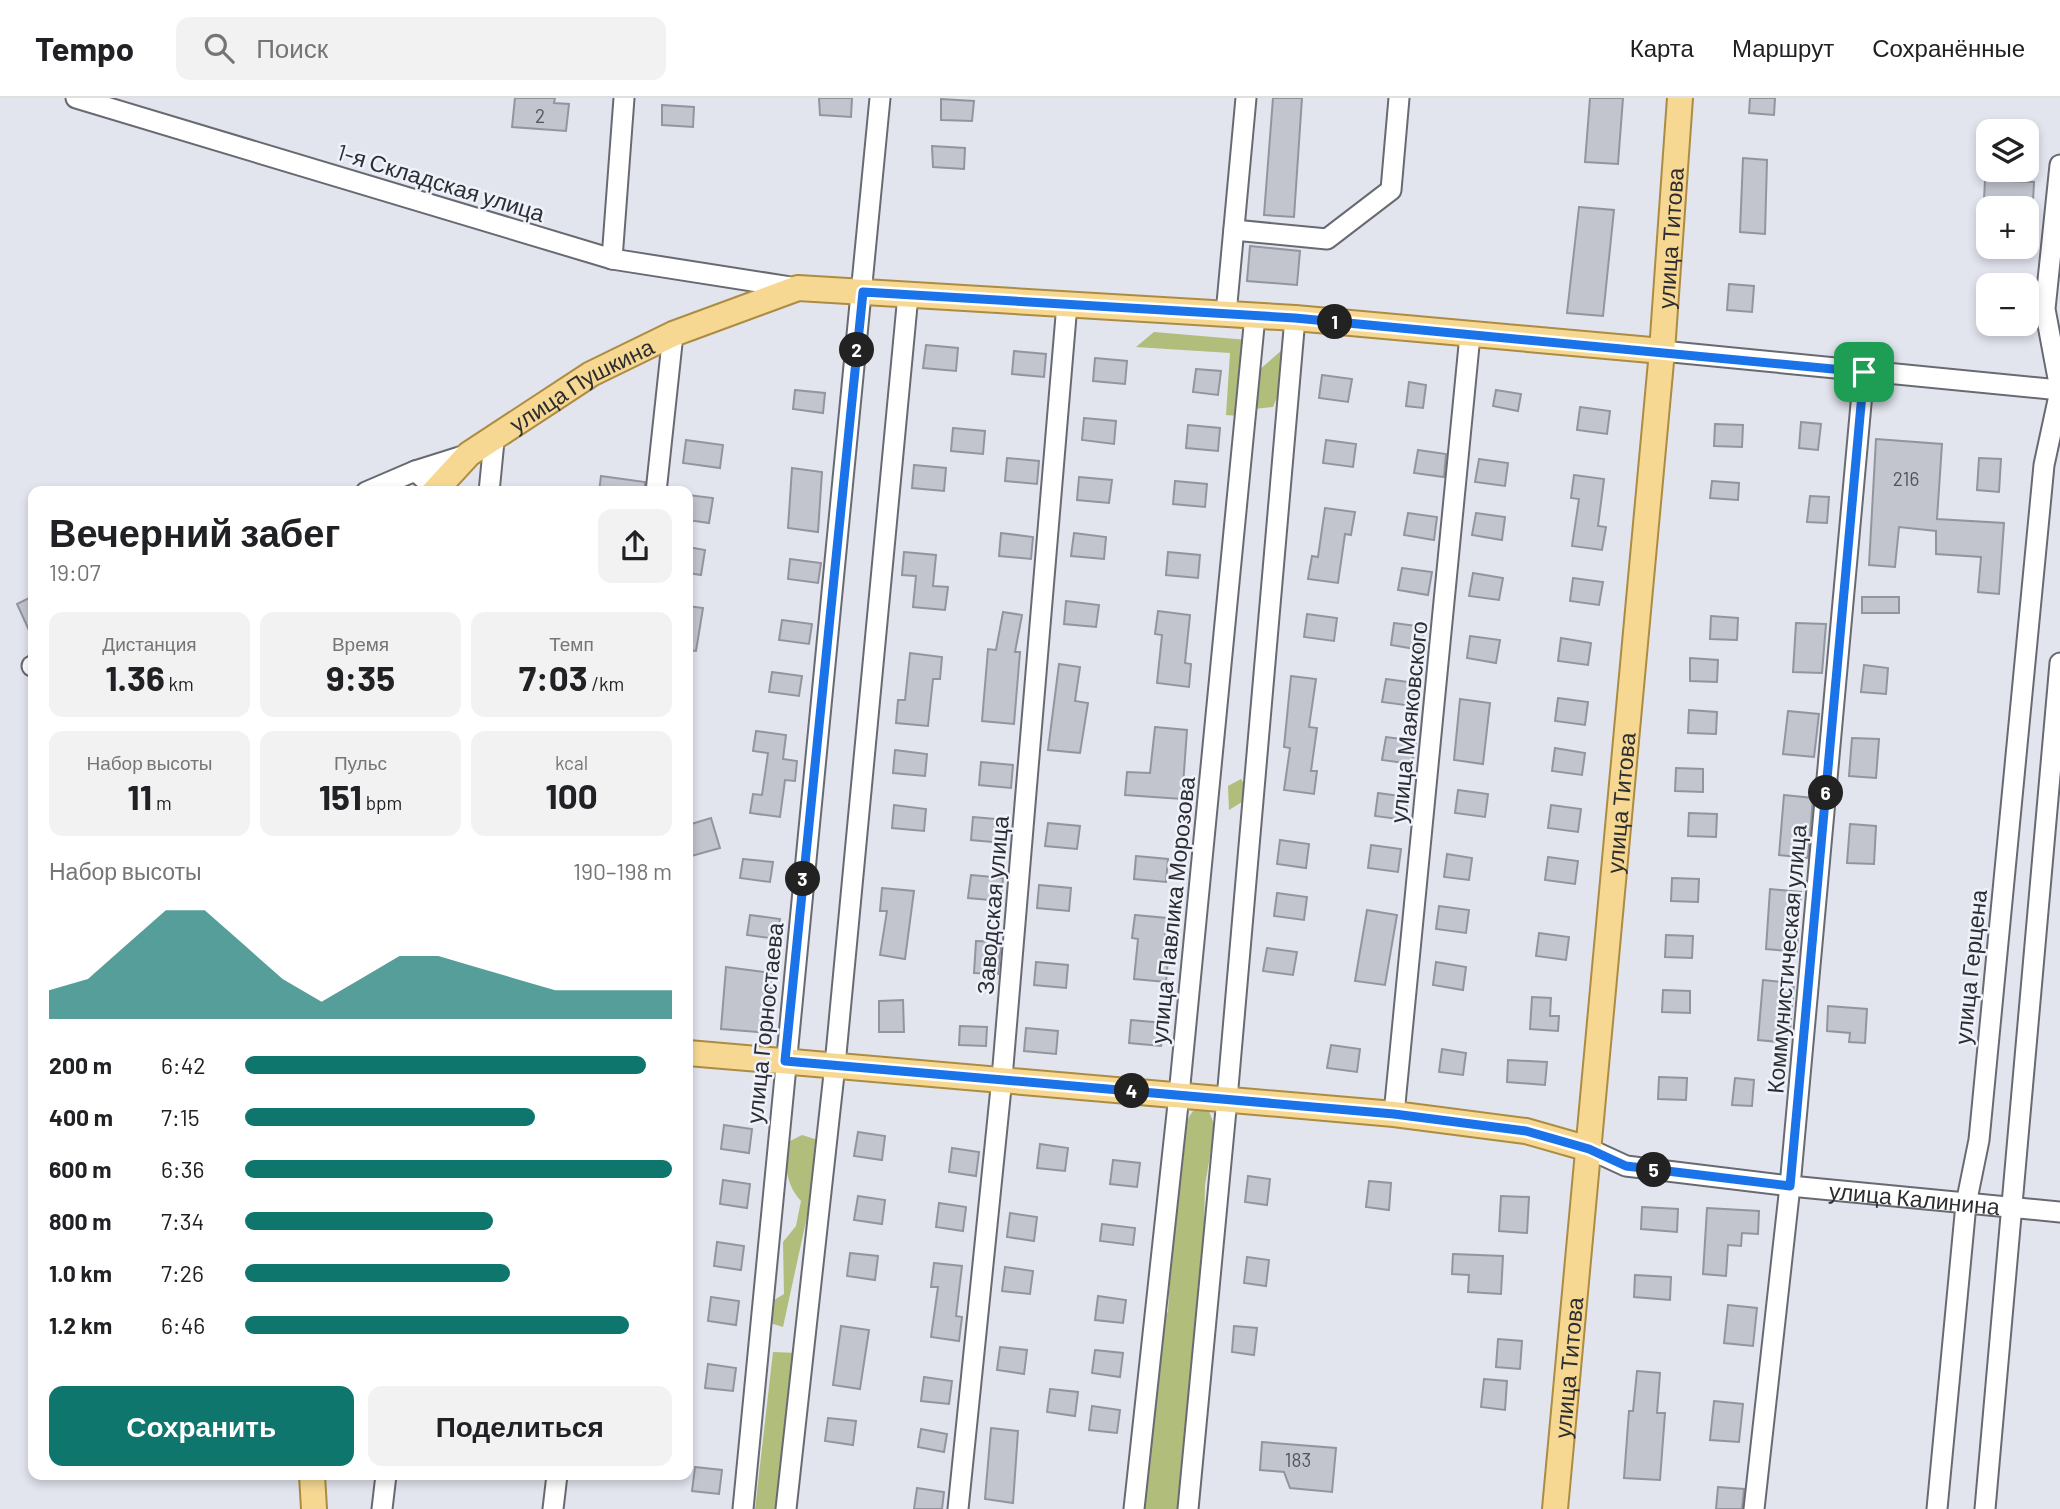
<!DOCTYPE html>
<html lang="ru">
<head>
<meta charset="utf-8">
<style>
  body { margin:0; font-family:Barlow,sans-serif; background:#f2f2f2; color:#202124; height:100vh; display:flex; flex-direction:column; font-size:26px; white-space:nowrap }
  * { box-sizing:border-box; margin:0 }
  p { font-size:23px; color:#757577 }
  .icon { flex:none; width:38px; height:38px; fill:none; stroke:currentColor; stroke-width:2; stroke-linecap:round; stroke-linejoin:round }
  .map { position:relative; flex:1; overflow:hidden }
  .sheet { position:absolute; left:28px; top:388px; width:665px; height:994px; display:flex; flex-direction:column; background:#fff; border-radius:14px; box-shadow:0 4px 10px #0003 }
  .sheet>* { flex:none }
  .fabs { position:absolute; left:1976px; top:21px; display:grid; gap:14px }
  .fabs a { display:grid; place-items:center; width:63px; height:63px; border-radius:14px; background:#fff; box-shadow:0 4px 10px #0003; font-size:35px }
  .pin { position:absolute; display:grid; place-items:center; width:60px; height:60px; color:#fff; margin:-30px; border-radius:14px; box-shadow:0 4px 10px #0006 }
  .km { position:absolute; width:35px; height:35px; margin:-18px; border-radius:50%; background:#222; color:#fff; font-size:19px; line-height:35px; text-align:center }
  .round { display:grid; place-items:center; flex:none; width:74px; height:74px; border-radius:14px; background:#f2f2f2 }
  .overview { display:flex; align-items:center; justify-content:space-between; height:119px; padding:0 21px }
  h1 { font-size:38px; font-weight:700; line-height:52px }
  .figures { display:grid; grid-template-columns:repeat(3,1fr); gap:10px; height:119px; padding:7px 21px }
  .figures div { display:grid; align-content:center; border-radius:14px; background:#f2f2f2; text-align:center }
  .figures b { font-size:35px; font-weight:700 }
  .figures small { font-size:19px; font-weight:400 }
  .figures p { font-size:19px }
  .chart { height:196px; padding:14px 21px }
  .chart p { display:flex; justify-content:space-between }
  .chart svg { width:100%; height:126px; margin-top:7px; fill:#0f766e; opacity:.7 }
  .button { display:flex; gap:14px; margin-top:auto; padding:14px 21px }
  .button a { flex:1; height:80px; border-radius:14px; background:#0f766e; color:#fff; font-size:28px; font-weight:700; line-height:80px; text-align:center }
  .button a+a { background:#f2f2f2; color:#202124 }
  ul { padding:0 21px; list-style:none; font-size:23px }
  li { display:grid; grid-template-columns:112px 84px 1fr; align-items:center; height:52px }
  li i { height:18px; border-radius:9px; background:#0f766e }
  header { display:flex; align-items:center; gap:42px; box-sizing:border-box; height:98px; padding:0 35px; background:#fff; border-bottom:2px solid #e0e0e0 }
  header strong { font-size:33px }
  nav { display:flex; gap:38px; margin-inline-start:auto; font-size:24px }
  .search { width:490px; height:63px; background:#f2f2f2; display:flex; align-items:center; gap:18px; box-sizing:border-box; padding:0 24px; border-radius:14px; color:#757577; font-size:26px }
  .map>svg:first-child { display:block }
  .forest { fill:#b0bd7b }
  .building { fill:#c2c4ce; stroke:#93959e; stroke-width:2 }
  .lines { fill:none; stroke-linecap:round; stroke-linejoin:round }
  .minor-casing { stroke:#686a72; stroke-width:23 }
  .major-casing { stroke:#ac8c42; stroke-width:28 }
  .minor { stroke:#fff; stroke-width:19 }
  .major { stroke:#f6d893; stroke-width:24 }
  .route-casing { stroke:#fff; stroke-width:14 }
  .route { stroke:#1a73e8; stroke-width:9 }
  .labels { text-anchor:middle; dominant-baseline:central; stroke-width:5; stroke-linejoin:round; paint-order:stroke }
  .number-label { font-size:19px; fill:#525458 }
  .street-label { font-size:23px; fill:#2d2e31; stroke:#eff1fb }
</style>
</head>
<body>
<header>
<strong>Tempo</strong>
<div class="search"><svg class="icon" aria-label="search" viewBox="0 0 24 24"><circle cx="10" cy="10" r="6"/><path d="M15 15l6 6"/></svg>Поиск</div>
<nav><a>Карта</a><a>Маршрут</a><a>Сохранённые</a></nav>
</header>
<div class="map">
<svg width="2060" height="1411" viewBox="0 0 2060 1411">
  <rect width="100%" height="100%" fill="#e2e4ee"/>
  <!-- forest -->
  <path class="forest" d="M1154 234 1248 242 1239 318 1226 317 1230 255 1136 249Z
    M1282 252V288L1273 309 1254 311 1258 273Z
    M1241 681 1247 691 1242 704 1229 712 1228 688Z
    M1193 1013H1209L1215 1029 1205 1087 1202 1232 1193 1241 1182 1411H1139L1161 1229 1168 1213C1171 1172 1170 1041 1193 1013Z
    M802 1037 818 1042 816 1077 783 1229 770 1225 771 1204 784 1196 783 1144 796 1128 801 1103C785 1085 786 1069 786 1045Z
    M773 1254 797 1255 778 1411H755Z"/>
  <!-- building -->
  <path class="building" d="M515 0H555L554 5 569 6 566 33 512 29Z
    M819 0H852L851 19 820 17Z
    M1273 0H1302L1294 119 1264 117Z
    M1590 0H1623L1618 66 1585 64Z
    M1750 0H1775L1774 17 1749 15Z
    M941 1 974 3 972 23 941 22Z
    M662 7 694 9 693 29 662 27Z
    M932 48 965 50 964 71 933 69Z
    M1743 60 1767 62 1765 136 1740 134Z
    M1985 82 2034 84 2033 103 1984 102Z
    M1579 109 1614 112 1603 218 1567 215Z
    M1250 148 1300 153 1297 187 1247 183Z
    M1729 186 1754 188 1752 214 1727 212Z
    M926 247 958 250 956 273 923 270Z
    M1014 253 1046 256 1044 279 1012 276Z
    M1095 260 1127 263 1125 286 1093 283Z
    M1196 271 1221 273 1218 297 1193 294Z
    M1322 277 1352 281 1348 304 1319 300Z
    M1409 284 1426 287 1423 310 1406 308Z
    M795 292 825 295 823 315 793 311Z
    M1496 292 1521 296 1518 313 1493 308Z
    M1580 309 1610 313 1607 336 1577 332Z
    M1084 320 1116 323 1114 346 1082 342Z
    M1801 324 1821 326 1818 352 1799 350Z
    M1715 326 1743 327 1742 349 1714 348Z
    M1188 327 1220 330 1218 353 1186 350Z
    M953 330 985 333 983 356 951 353Z
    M1876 341 1942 346 1937 421 2004 425 1999 496 1978 494 1981 459 1936 456V433L1899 429 1895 469 1869 467Z
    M686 342 723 347 720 370 683 365Z
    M1326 342 1356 346 1353 369 1323 365Z
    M1418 352 1446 356 1444 379 1414 375Z
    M1007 360 1039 363 1037 386 1005 383Z
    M1979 360 2001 361 1999 394 1977 392Z
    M1479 361 1508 365 1505 388 1475 384Z
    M914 367 946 370 944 393 912 390Z
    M792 370 822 374 818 434 788 430Z
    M1574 377 1604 381 1598 428 1606 429 1602 452 1572 448 1579 401 1571 400Z
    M601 378 645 384 644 394H599Z
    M1079 379 1112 382 1109 405 1077 402Z
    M1175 383 1207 386 1205 409 1173 406Z
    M1712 383 1739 385 1738 402 1710 400Z
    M688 397 713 400 709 425 688 422Z
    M1810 398 1829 399 1827 425 1807 424Z
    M1325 410 1355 414 1351 437 1345 436 1338 485 1308 481 1312 458 1318 459Z
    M1408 415 1437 419 1434 442 1404 437Z
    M1476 415 1505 419 1502 442 1472 437Z
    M1001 435 1033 439 1031 461 999 458Z
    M1074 435 1106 439 1104 461 1071 458Z
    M688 449 705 452 701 477 688 475Z
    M904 454 936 457 933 488 948 489 945 512 913 509 916 478 902 477Z
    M1168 454 1200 457 1198 480 1166 477Z
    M790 461 821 465 818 485 788 481Z
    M1402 470 1432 474 1428 497 1398 492Z
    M1473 475 1503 480 1499 502 1469 498Z
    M1573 480 1603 484 1599 507 1570 503Z
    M33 498V541L17 506Z
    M1862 499H1899V515H1862Z
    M1066 503 1099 507 1096 529 1064 526Z
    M688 508 703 510 696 553 688 552Z
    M1158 513 1190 517 1185 565 1191 566 1189 589 1157 585 1162 537 1155 536Z
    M1003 514 1022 517 1015 554H1020L1014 626 982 623 988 551 996 552Z
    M1307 516 1337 520 1334 543 1304 539Z
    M1711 518 1738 520 1737 542 1710 541Z
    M782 522 812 526 809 546 779 542Z
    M1394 525 1424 529 1421 552 1391 547Z
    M1796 525 1826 526 1822 575 1793 574Z
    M1470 538 1500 542 1496 565 1467 560Z
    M1561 540 1591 545 1588 567 1558 563Z
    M910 555 942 559 940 581H933L928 628 896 625 898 602H905Z
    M1690 560 1718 562 1717 584 1690 583Z
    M1059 566 1080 569 1075 603 1088 605 1080 655 1048 652Z
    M1864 567 1888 570 1886 596 1861 594Z
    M772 574 802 578 799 598 769 594Z
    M1291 578 1316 581 1309 629 1317 630 1311 673H1317L1314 696 1284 692 1290 650 1284 649Z
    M1386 581 1416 585 1412 608 1382 604Z
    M1558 600 1588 604 1585 627 1555 623Z
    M1460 601 1490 605 1483 666 1454 662Z
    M1689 612 1717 614 1716 636 1688 635Z
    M1788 613 1819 616 1814 659 1783 656Z
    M1155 629 1187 632 1182 701 1125 697 1127 674 1150 675Z
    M756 633 786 637 783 661 797 663 795 683 785 682 780 719 750 715 753 696 762 697 768 655 753 653Z
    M1386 639 1416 643 1412 666 1382 662Z
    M1852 640 1879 641 1876 680 1849 678Z
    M1555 650 1585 655 1582 677 1552 673Z
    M895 652 927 656 925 678 893 675Z
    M981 664 1013 667 1011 690 979 687Z
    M1676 670 1703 671V694L1675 693Z
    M1458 692 1488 696 1485 719 1455 715Z
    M1378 695 1408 699 1405 722 1375 718Z
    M1784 697 1813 700 1808 760 1779 757Z
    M894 707 926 711 924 733 892 730Z
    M1551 707 1581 711 1578 734 1548 730Z
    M1689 715 1717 716 1716 739 1688 738Z
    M973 719 1006 722 1003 745 971 742Z
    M711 720 720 750 688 759V727Z
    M1048 725 1080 728 1077 751 1045 748Z
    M1850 726 1876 728 1874 766 1847 765Z
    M1280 742 1309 746 1306 770 1277 766Z
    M1371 747 1401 751 1398 774 1368 770Z
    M1447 756 1472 760 1469 782 1444 779Z
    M1136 758 1168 761 1166 784 1134 781Z
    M1548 759 1578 763 1575 786 1545 782Z
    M743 761 773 764 770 784 740 780Z
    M971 777 1003 780 1001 803 968 800Z
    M1672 780 1699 781 1698 804 1671 803Z
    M1039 787 1071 790 1069 813 1037 810Z
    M882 790 914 793 905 861 880 857 887 813H880Z
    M1770 791 1801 794 1797 854 1766 851Z
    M1277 795 1307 799 1304 822 1274 818Z
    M1439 808 1469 812 1466 835 1436 831Z
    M1367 812 1397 817 1385 887 1355 883Z
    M750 817 780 821 777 841 747 837Z
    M1135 817 1167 820 1163 860 1168 861 1166 884 1134 881 1138 841 1132 840Z
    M1539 835 1569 839 1566 862 1536 858Z
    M1666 837 1693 838 1692 860 1665 859Z
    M976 843 1001 844 998 876 974 875Z
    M1267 850 1297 854 1293 877 1263 873Z
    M1036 864 1068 867 1066 890 1034 887Z
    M1436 864 1466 869 1463 892 1433 887Z
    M726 869 772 875 769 935 721 931Z
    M1763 882 1794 885 1789 945 1758 942Z
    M1663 892 1690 893V915L1662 914Z
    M1532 899 1551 900 1550 918H1559L1558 933 1530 931Z
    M903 902 904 934H879V903Z
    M1828 908 1867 911 1865 945 1849 944 1850 935 1827 933Z
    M1131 922 1164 925 1161 948 1129 945Z
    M960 928 987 929 986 948 959 947Z
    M1026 930 1058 933 1056 956 1024 953Z
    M1331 947 1360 951 1357 974 1327 970Z
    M1442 951 1466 955 1463 977 1439 974Z
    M1508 962 1547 964 1545 987 1507 984Z
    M1659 979 1687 980 1686 1002 1658 1001Z
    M1735 980 1754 982 1752 1008 1732 1007Z
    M724 1027 752 1031 749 1055 721 1051Z
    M858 1034 885 1038 882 1062 854 1058Z
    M1040 1046 1068 1050 1065 1073 1037 1070Z
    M952 1050 979 1054 976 1078 949 1074Z
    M1113 1062 1140 1065 1137 1089 1110 1086Z
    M1248 1078 1270 1081 1267 1107 1245 1104Z
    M723 1082 750 1086 747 1110 720 1106Z
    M1369 1083 1391 1085 1389 1112 1366 1109Z
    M858 1098 885 1102 882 1126 854 1122Z
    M1501 1098 1529 1099 1527 1135 1499 1133Z
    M939 1105 966 1109 963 1133 936 1129Z
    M1642 1109 1678 1111 1677 1134 1641 1131Z
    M1707 1110 1759 1113 1758 1136 1742 1135 1741 1148 1728 1147 1726 1178 1703 1176Z
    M1010 1115 1037 1119 1034 1143 1007 1139Z
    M1102 1126 1135 1130 1133 1147 1100 1143Z
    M717 1144 744 1148 741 1172 714 1168Z
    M850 1155 878 1158 875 1182 847 1178Z
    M1453 1156 1503 1158 1501 1196 1468 1194 1469 1177 1452 1176Z
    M1247 1159 1269 1162 1266 1188 1244 1185Z
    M934 1165 962 1168 956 1218 962 1219 959 1243 931 1239 938 1189H931Z
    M1005 1169 1033 1173 1030 1196 1002 1193Z
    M1635 1177 1671 1179 1670 1202 1634 1199Z
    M1098 1198 1126 1202 1123 1225 1095 1222Z
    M711 1199 739 1203 736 1227 708 1223Z
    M1728 1207 1757 1210 1753 1248 1724 1245Z
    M841 1228 869 1232 860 1291 833 1287Z
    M1234 1228 1257 1230 1254 1257 1232 1254Z
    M1498 1241 1522 1243 1520 1271 1496 1269Z
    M1000 1249 1027 1252 1024 1276 997 1272Z
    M1095 1252 1123 1255 1120 1279 1092 1275Z
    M708 1266 736 1270 733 1293 705 1290Z
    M1637 1273 1660 1275 1657 1315H1665L1660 1382 1624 1380 1629 1313H1633Z
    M924 1279 952 1283 949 1306 921 1303Z
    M1484 1281 1507 1283 1505 1312 1481 1309Z
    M1050 1291 1078 1294 1075 1318 1047 1314Z
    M1714 1303 1743 1306 1739 1344 1710 1342Z
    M1092 1308 1120 1312 1117 1335 1089 1332Z
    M828 1320 856 1323 853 1347 825 1343Z
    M991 1330 1018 1333 1013 1405 985 1401Z
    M921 1331 947 1336 944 1354 918 1349Z
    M1262 1344 1336 1350 1332 1394 1290 1390 1284 1374 1260 1372Z
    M695 1369 722 1372 719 1396 692 1393Z
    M1718 1389 1744 1391 1742 1411H1716Z
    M917 1390 944 1394 942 1411H914Z"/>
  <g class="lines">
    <defs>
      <g id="minor">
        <path d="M76 0 612 161 797 190"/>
        <path d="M2060 67 2045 211 2060 291"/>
        <path d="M1234 132 1327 141 1391 92 1399 0"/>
        <path d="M612 161 624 0"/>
        <path d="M1226 216 1246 0"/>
        <path d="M1662 253 2060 292"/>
        <path d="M415 373 469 356"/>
        <path d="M366 394 415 373 436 391"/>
        <path d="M489 394 494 343"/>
        <path d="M656 394 673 236"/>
        <path d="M32 568H33"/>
        <path d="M1394 1016 1470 237"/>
        <path id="s1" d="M1589 1051 1626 1068 1790 1088 2060 1114"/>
        <path d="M382 1411 386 1377"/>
        <path d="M553 1411 557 1377"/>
        <path d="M743 1411 880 0"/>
        <path d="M786 1411 835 967 908 197"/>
        <path d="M958 1411 1002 980 1067 206"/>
        <path d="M1134 1411 1179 997 1255 218"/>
        <path d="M1188 1411 1227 1001 1295 220"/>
        <path d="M1754 1411 1790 1088 1864 273"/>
        <path d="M1937 1411 1966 1106 1979 1042 2044 367 2060 293"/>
        <path d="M1985 1411 2060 565"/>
      </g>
      <g id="major">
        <path id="s2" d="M434 394 469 356 591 276 673 236 798 190 1295 220 1662 253"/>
        <path d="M688 955 1394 1016 1526 1033 1589 1051"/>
        <path d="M312 1377 314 1411"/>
        <path id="s3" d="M1555 1411 1662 253 1680 0"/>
      </g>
    </defs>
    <!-- minor casing -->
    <use href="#minor" class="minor-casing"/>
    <!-- major casing -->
    <use href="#major" class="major-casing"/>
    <!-- minor -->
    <use href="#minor" class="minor"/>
    <!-- major -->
    <use href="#major" class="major"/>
  </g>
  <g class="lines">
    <defs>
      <path id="route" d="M863 194 1295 220 1864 274 1790 1088 1626 1068 1589 1051 1526 1033 1394 1016 785 963Z"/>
    </defs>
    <!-- route casing -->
    <use href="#route" class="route-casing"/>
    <!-- route -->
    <use href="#route" class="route"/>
  </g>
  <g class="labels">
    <!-- number labels -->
    <g class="number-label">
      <text x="540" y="17">2</text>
      <text x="1906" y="380">216</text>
      <text x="1298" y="1361">183</text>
    </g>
    <!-- street labels -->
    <g class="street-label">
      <text transform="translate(441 84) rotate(17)">1-я Складская улица</text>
      <text stroke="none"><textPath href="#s3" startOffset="1276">улица Титова</textPath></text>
      <text stroke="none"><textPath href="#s2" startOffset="184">улица Пушкина</textPath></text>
      <text transform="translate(1408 624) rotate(-84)">улица Маяковского</text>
      <text stroke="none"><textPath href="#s3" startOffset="709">улица Титова</textPath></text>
      <text transform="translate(992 807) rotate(-85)">Заводская улица</text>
      <text transform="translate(1172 812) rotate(-84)">улица Павлика Морозова</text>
      <text transform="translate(1786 861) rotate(-85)">Коммунистическая улица</text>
      <text transform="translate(1970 869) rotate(-84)">улица Герцена</text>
      <text transform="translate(764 925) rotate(-84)">улица Горностаева</text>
      <text stroke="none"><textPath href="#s1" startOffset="331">улица Калинина</textPath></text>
      <text stroke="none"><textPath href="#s3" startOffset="142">улица Титова</textPath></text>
    </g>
  </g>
</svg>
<div class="fabs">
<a><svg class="icon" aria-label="layers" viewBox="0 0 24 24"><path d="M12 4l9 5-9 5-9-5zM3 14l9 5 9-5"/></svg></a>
<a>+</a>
<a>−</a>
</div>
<div class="pin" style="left:1864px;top:274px;background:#1e9e55"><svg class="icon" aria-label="arrive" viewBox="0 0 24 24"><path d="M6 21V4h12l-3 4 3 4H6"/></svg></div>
<b class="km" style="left:1335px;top:224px">1</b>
<b class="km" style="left:857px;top:252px">2</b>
<b class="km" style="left:803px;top:781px">3</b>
<b class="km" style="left:1132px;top:993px">4</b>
<b class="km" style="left:1654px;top:1072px">5</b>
<b class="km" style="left:1826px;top:695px">6</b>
<section class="sheet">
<div class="overview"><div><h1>Вечерний забег</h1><p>19:07</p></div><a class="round"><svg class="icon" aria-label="share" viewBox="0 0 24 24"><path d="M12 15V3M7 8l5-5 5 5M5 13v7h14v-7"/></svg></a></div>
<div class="figures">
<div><p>Дистанция</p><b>1.36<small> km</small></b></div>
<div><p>Время</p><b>9:35</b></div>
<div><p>Темп</p><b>7:03<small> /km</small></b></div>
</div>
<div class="figures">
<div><p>Набор высоты</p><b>11<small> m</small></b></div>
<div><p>Пульс</p><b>151<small> bpm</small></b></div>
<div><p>kcal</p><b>100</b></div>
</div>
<div class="chart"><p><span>Набор высоты</span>190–198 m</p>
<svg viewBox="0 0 160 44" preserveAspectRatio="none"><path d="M0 44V34L10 30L20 18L30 6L40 6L50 18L60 30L70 38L80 30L90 22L100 22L110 26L120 30L130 34L140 34L150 34L160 34V44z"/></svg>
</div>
<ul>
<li><b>200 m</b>6:42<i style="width:94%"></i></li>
<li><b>400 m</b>7:15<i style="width:68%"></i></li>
<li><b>600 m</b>6:36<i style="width:100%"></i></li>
<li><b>800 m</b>7:34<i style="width:58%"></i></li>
<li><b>1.0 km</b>7:26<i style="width:62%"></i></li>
<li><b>1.2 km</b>6:46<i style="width:90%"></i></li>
</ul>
<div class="button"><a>Сохранить</a><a>Поделиться</a></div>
</section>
</div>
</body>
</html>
